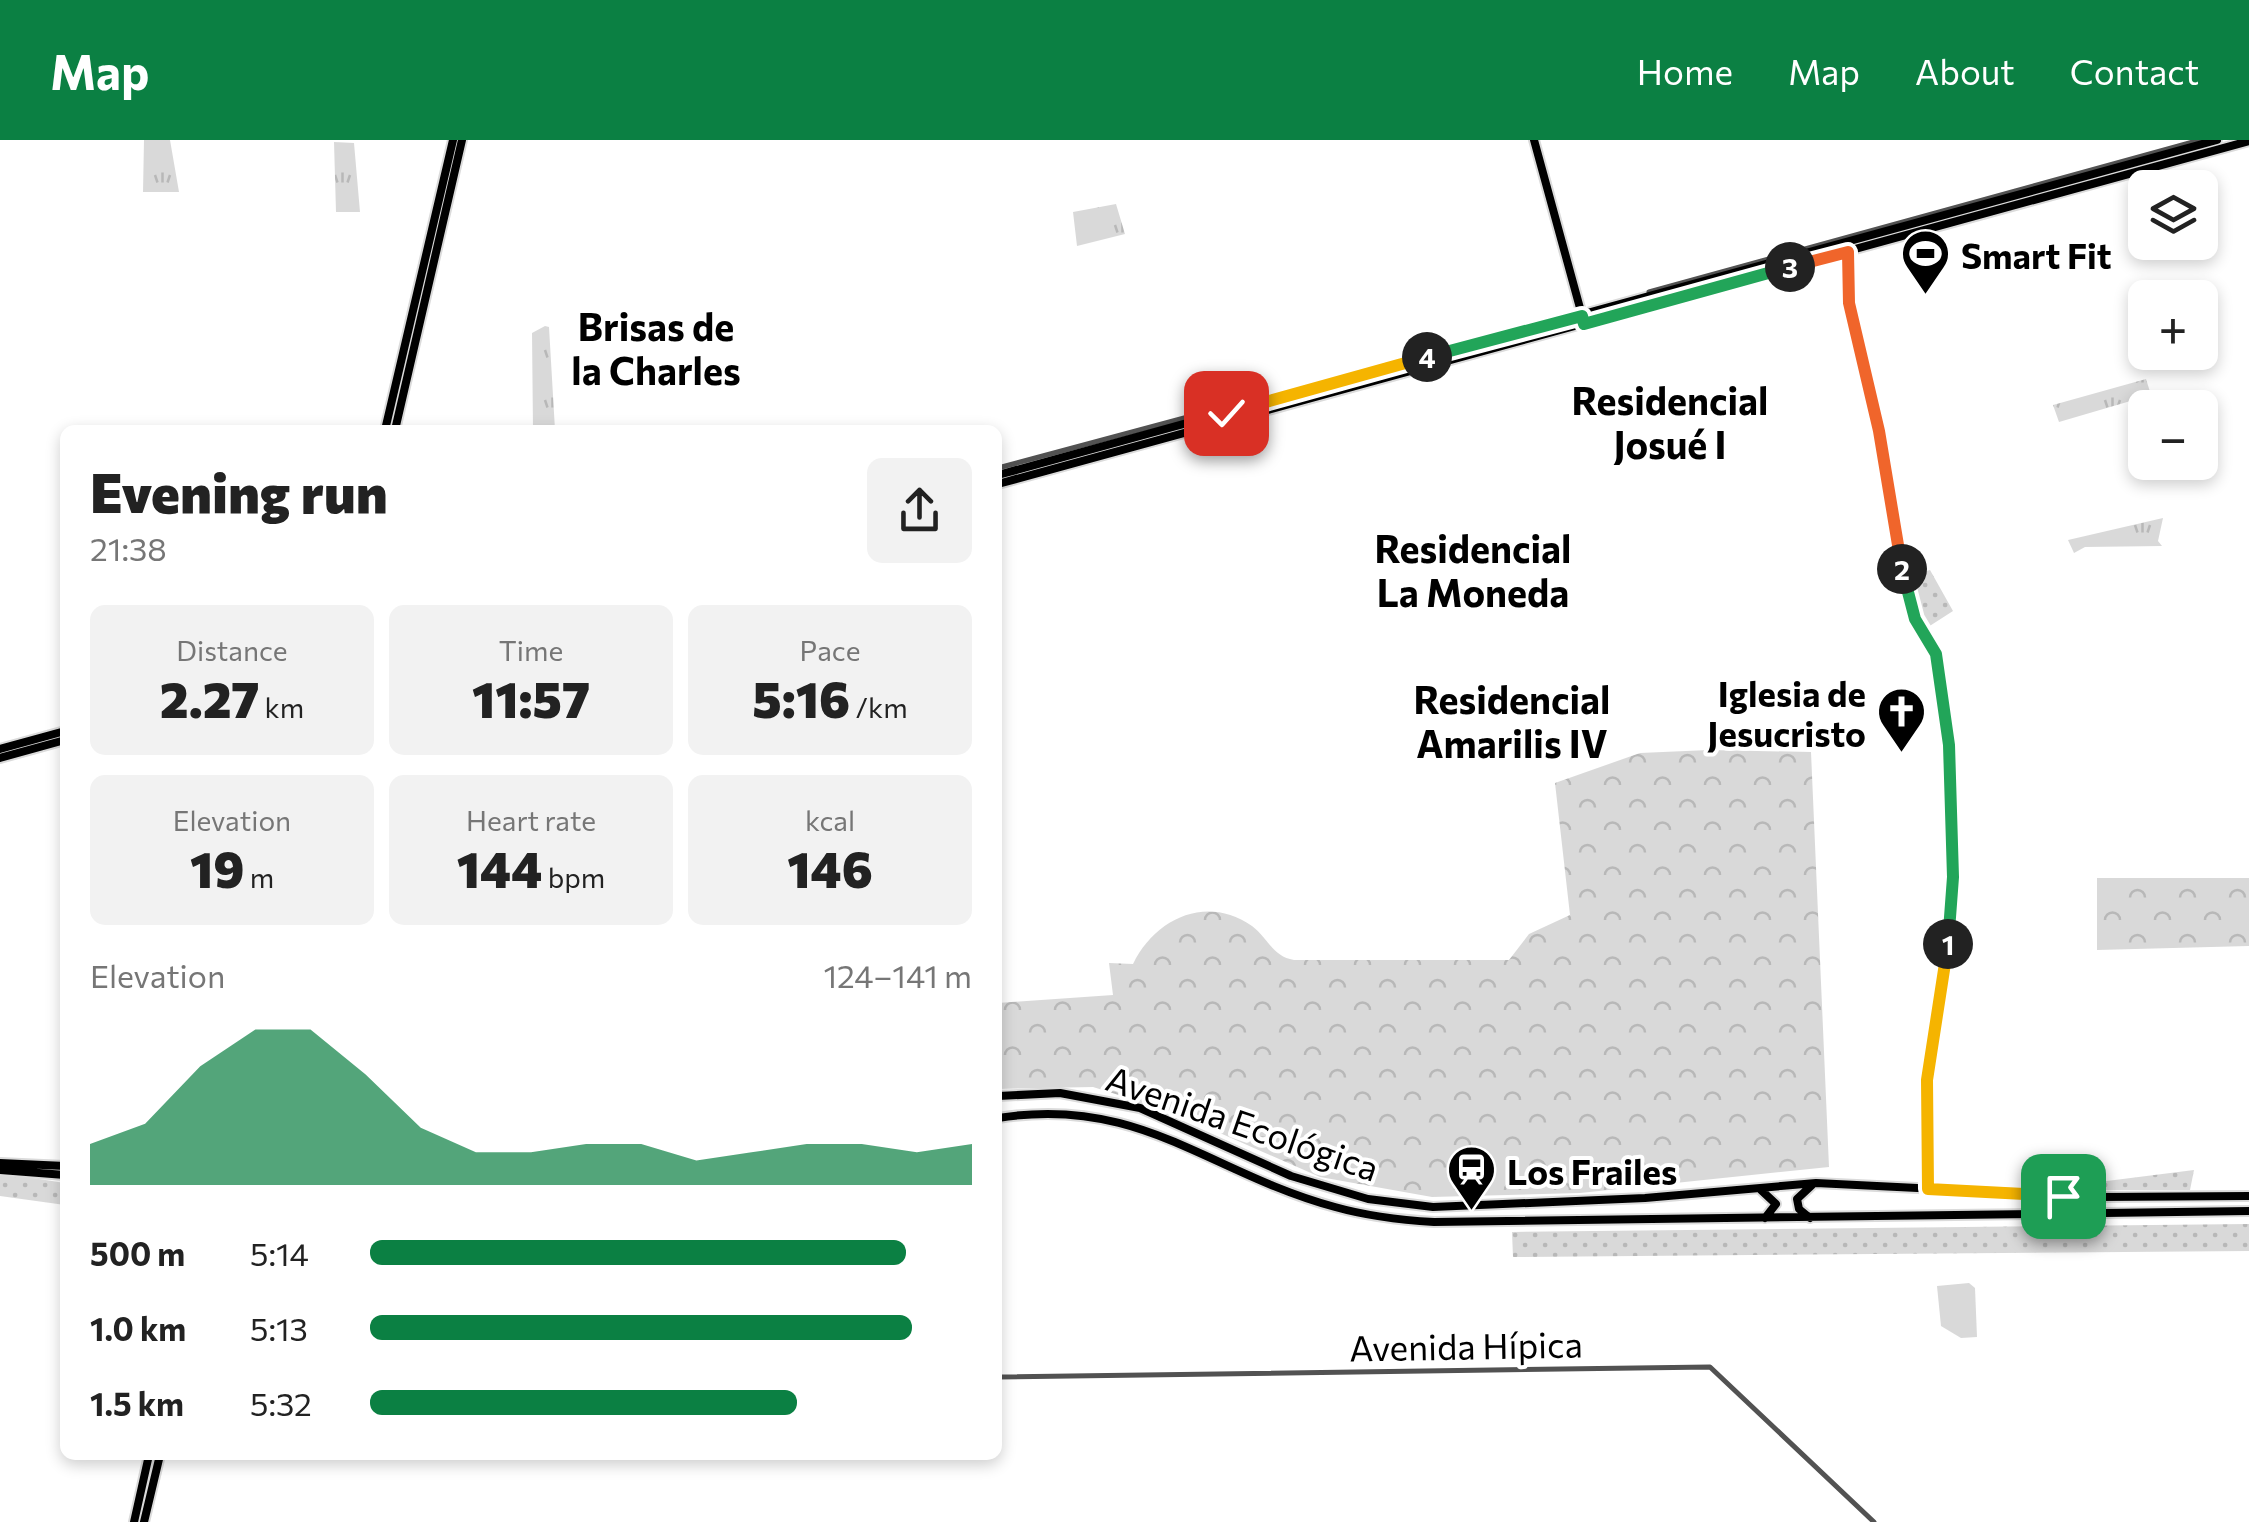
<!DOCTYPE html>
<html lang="en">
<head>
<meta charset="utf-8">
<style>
  body { margin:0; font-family:Commissioner,sans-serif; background:#f2f2f2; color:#222; height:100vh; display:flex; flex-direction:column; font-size:38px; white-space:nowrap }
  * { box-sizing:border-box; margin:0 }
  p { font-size:32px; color:#767676 }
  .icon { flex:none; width:55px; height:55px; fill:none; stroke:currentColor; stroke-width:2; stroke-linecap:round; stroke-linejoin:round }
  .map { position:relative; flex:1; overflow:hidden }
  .drawer { position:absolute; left:60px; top:285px; width:942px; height:1035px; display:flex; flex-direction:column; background:#fff; border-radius:15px; box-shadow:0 5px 15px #0003 }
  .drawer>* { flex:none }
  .fabs { position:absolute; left:2128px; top:30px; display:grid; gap:20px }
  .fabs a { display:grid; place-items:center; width:90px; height:90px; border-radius:15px; background:#fff; box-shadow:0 5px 15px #0003; font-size:50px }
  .pin { position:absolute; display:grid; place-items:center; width:85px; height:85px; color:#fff; margin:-42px; border-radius:20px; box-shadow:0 5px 15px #0006 }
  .km { position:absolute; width:50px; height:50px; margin:-25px; border-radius:50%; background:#222; color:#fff; font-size:28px; line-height:50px; text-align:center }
  .round { display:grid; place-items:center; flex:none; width:105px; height:105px; border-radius:15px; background:#f2f2f2 }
  .overview { display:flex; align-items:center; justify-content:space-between; height:170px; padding:0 30px }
  h1 { font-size:55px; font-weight:800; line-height:75px }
  .metrics { display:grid; grid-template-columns:repeat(3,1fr); gap:15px; height:170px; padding:10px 30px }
  .metrics div { display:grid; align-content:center; border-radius:15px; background:#f2f2f2; text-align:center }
  .metrics b { font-size:50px; font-weight:800 }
  .metrics small { font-size:28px; font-weight:400 }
  .metrics p { font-size:28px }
  .chart { height:280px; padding:20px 30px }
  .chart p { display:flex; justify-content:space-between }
  .chart svg { width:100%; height:180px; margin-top:10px; fill:#0b8043; opacity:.7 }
  ul { padding:0 30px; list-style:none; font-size:32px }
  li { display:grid; grid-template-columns:160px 120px 1fr; align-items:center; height:75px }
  li i { height:25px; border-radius:12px; background:#0b8043 }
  header { display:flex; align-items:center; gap:60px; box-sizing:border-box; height:140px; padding:0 50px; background:#0b8043; color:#fff }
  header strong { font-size:48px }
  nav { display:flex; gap:55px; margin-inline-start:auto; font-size:35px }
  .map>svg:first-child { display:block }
  .grass { fill:url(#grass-dots) }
  .forest { fill:url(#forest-crowns) }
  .park { fill:url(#park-tufts) }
  .pitch { fill:#d9d9d9 }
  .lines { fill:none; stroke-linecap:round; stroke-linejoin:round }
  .major-casing { stroke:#dbdbdb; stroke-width:12 }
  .minor { stroke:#525252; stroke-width:5 }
  .major { stroke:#000; stroke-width:8 }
  .split-1-casing { stroke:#fff; stroke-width:20 }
  .split-2-casing { stroke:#fff; stroke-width:20 }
  .split-3-casing { stroke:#fff; stroke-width:20 }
  .split-4-casing { stroke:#fff; stroke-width:20 }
  .split-5-casing { stroke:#fff; stroke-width:20 }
  .split-1 { stroke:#f5b400; stroke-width:12 }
  .split-2 { stroke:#22a559; stroke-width:12 }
  .split-3 { stroke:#f0652b; stroke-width:12 }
  .split-4 { stroke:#22a559; stroke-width:12 }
  .split-5 { stroke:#f5b400; stroke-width:12 }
  .labels { text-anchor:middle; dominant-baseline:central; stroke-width:8; stroke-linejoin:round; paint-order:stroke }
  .poi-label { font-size:35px; font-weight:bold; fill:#000; stroke:#fff; text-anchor:start }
  .street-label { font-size:35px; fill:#000; stroke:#fff }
  .neighbourhood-label { font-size:38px; font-weight:bold; fill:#000; stroke:#fff }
</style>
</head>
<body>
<header>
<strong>Map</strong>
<nav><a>Home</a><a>Map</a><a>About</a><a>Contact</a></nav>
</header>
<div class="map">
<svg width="2249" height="1382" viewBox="0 0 2249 1382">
  <defs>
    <pattern id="grass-dots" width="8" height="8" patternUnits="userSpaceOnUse" patternTransform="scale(2.5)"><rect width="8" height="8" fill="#d9d9d9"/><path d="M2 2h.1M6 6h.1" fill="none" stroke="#b8b8b8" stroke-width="1.8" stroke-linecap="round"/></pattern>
    <pattern id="forest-crowns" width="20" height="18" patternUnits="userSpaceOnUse" patternTransform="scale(2.5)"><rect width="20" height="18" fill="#d9d9d9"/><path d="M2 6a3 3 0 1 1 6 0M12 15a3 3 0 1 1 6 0" fill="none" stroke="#b8b8b8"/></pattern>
    <pattern id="park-tufts" width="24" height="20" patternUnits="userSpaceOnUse" patternTransform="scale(2.5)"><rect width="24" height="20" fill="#d9d9d9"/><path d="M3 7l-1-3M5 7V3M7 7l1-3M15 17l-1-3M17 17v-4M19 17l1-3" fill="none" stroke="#b8b8b8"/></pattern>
  </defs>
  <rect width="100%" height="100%" fill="#fff"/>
  <!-- grass -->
  <path class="grass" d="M1930 430 1953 471 1925 489 1907 436Z
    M2194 1030 2190 1050H2102L2099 1042Z
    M0 1033 65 1043V1065L0 1056Z
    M2249 1084V1111L1513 1117 1512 1092Z"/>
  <!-- forest -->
  <path class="forest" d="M1709 610 1811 612 1829 1027 1580 1053 1432 1057 1320 1037 1170 971 1093 947 998 949V863L1113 855 1109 823 1133 824C1155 779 1206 754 1252 786 1268 798 1273 817 1294 820H1509L1529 794 1570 775 1555 643 1640 613Z
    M2097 738H2249V806L2097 810Z"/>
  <!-- park -->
  <path class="park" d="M144 0H170L179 52H143Z
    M334 2 354 3 360 72H336Z
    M1116 64 1125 94 1077 106 1073 72Z
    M545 186 549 187 555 290H533L532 193Z
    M2146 239 2151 255 2059 282 2053 265Z
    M2163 378 2158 401 2162 406 2085 407 2074 413 2068 400Z"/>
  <!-- pitch -->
  <path class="pitch" d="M1969 1143 1975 1148 1977 1197 1961 1198 1941 1186 1937 1146Z"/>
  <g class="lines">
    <defs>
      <path id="major" d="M1534 0 1583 179
        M385 290 453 0
        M395 290 462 0
        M998 335 2217 0
        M998 344 2249 1
        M0 609 65 591
        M0 618 65 600
        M998 956 1060 953 1140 968 1291 1036 1368 1059 1433 1067 1645 1058 1816 1043 2099 1057 2249 1056
        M998 978C1140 955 1209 1033 1335 1067 1367 1076 1400 1080 1434 1082L2249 1071
        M0 1023 65 1026
        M0 1030 65 1035
        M1761 1050 1776 1064 1765 1078
        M1810 1078 1799 1069 1797 1059 1812 1045
        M134 1382 149 1315
        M144 1382 160 1315"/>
    </defs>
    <!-- major casing -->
    <use href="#major" class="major-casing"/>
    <!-- minor -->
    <path class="minor" d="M1848 112 1849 163 1879 291 1901 424 1915 479 1936 514 1949 605 1951 784 1927 940 1928 1048
      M1649 152 2200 0
      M998 328 1460 204
      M998 1237 1710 1227 1874 1382"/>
    <!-- major -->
    <use href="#major" class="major"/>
  </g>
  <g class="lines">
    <defs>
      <path id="split-1" d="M1948 804 1927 940 1928 1049 2063 1056"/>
      <path id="split-2" d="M1902 429 1915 479 1936 514 1949 605 1953 737 1948 804"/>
      <path id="split-3" d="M1790 127 1848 112 1849 163 1879 291 1902 429"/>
      <path id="split-4" d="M1427 217 1582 176 1584 184 1790 127"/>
      <path id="split-5" d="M1226 273 1427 217"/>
    </defs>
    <!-- split-1 casing -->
    <use href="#split-1" class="split-1-casing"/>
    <!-- split-2 casing -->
    <use href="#split-2" class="split-2-casing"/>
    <!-- split-3 casing -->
    <use href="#split-3" class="split-3-casing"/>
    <!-- split-4 casing -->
    <use href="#split-4" class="split-4-casing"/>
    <!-- split-5 casing -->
    <use href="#split-5" class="split-5-casing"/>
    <!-- split-1 -->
    <use href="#split-1" class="split-1"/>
    <!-- split-2 -->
    <use href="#split-2" class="split-2"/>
    <!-- split-3 -->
    <use href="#split-3" class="split-3"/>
    <!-- split-4 -->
    <use href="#split-4" class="split-4"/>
    <!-- split-5 -->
    <use href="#split-5" class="split-5"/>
  </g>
  <!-- icons -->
  <defs>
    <symbol id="stadium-pin" viewBox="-11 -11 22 30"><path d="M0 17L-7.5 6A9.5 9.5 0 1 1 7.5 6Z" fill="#000" stroke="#fff"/><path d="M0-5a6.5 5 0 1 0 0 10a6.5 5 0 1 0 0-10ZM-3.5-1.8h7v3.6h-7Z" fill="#fff"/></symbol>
    <symbol id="church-pin" viewBox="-11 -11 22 30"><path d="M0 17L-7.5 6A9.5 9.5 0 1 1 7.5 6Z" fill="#000" stroke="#fff"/><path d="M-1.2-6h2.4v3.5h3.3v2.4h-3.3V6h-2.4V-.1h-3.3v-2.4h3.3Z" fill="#fff"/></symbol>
    <symbol id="station-pin" viewBox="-11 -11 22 30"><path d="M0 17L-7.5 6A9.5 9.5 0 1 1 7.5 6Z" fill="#000" stroke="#fff"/><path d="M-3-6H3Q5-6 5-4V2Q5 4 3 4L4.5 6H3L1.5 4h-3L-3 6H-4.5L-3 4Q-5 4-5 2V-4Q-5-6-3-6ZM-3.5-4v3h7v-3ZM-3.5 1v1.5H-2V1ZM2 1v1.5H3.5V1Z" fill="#fff"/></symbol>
  </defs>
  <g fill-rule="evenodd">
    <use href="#stadium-pin" x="1898" y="86" width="55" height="75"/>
    <use href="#church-pin" x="1874" y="544" width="55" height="75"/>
    <use href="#station-pin" x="1444" y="1002" width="55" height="75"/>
  </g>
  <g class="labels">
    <!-- poi labels -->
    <g class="poi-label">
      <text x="1961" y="114">Smart Fit</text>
      <text x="1866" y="552" text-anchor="end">Iglesia de<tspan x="1866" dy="40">Jesucristo</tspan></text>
      <text x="1507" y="1030">Los Frailes</text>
    </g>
    <!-- street labels -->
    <g class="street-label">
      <text transform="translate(1243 982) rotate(19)">Avenida Ecológica</text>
      <text transform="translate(1466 1205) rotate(-1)">Avenida Hípica</text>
    </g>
    <!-- neighbourhood labels -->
    <g class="neighbourhood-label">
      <text x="656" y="185">Brisas de<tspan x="656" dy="44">la Charles</tspan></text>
      <text x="1670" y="259">Residencial<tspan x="1670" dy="44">Josué I</tspan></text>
      <text x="1473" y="407">Residencial<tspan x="1473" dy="44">La Moneda</tspan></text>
      <text x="1512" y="558">Residencial<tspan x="1512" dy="44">Amarilis IV</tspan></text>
    </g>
  </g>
</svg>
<div class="fabs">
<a><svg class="icon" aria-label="layers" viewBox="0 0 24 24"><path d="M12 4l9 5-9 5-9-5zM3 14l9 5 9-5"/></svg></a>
<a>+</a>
<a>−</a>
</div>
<div class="pin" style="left:2063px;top:1056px;background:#1e9e55"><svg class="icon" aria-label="arrive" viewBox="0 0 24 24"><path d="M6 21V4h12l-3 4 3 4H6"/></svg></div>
<div class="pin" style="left:1226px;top:273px;background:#d93025"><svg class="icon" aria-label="check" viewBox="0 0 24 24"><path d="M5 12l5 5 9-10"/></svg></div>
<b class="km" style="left:1948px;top:804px">1</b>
<b class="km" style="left:1902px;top:429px">2</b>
<b class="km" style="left:1790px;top:127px">3</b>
<b class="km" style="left:1427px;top:217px">4</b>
<section class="drawer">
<div class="overview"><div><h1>Evening run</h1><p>21:38</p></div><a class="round"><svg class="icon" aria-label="share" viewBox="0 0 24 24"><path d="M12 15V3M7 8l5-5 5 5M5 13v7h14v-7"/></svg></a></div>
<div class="metrics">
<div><p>Distance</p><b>2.27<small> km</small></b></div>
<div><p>Time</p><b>11:57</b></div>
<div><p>Pace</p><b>5:16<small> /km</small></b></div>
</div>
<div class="metrics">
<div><p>Elevation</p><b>19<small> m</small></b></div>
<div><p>Heart rate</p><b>144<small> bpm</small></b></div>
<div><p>kcal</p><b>146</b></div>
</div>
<div class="chart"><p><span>Elevation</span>124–141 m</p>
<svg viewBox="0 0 160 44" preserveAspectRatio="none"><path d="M0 44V34L10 29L20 15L30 6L40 6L50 17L60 30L70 36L80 36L90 34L100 34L110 38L120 36L130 34L140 34L150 36L160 34V44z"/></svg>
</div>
<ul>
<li><b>500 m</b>5:14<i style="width:89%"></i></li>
<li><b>1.0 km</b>5:13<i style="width:90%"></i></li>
<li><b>1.5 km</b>5:32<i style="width:71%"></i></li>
</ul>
</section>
</div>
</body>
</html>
